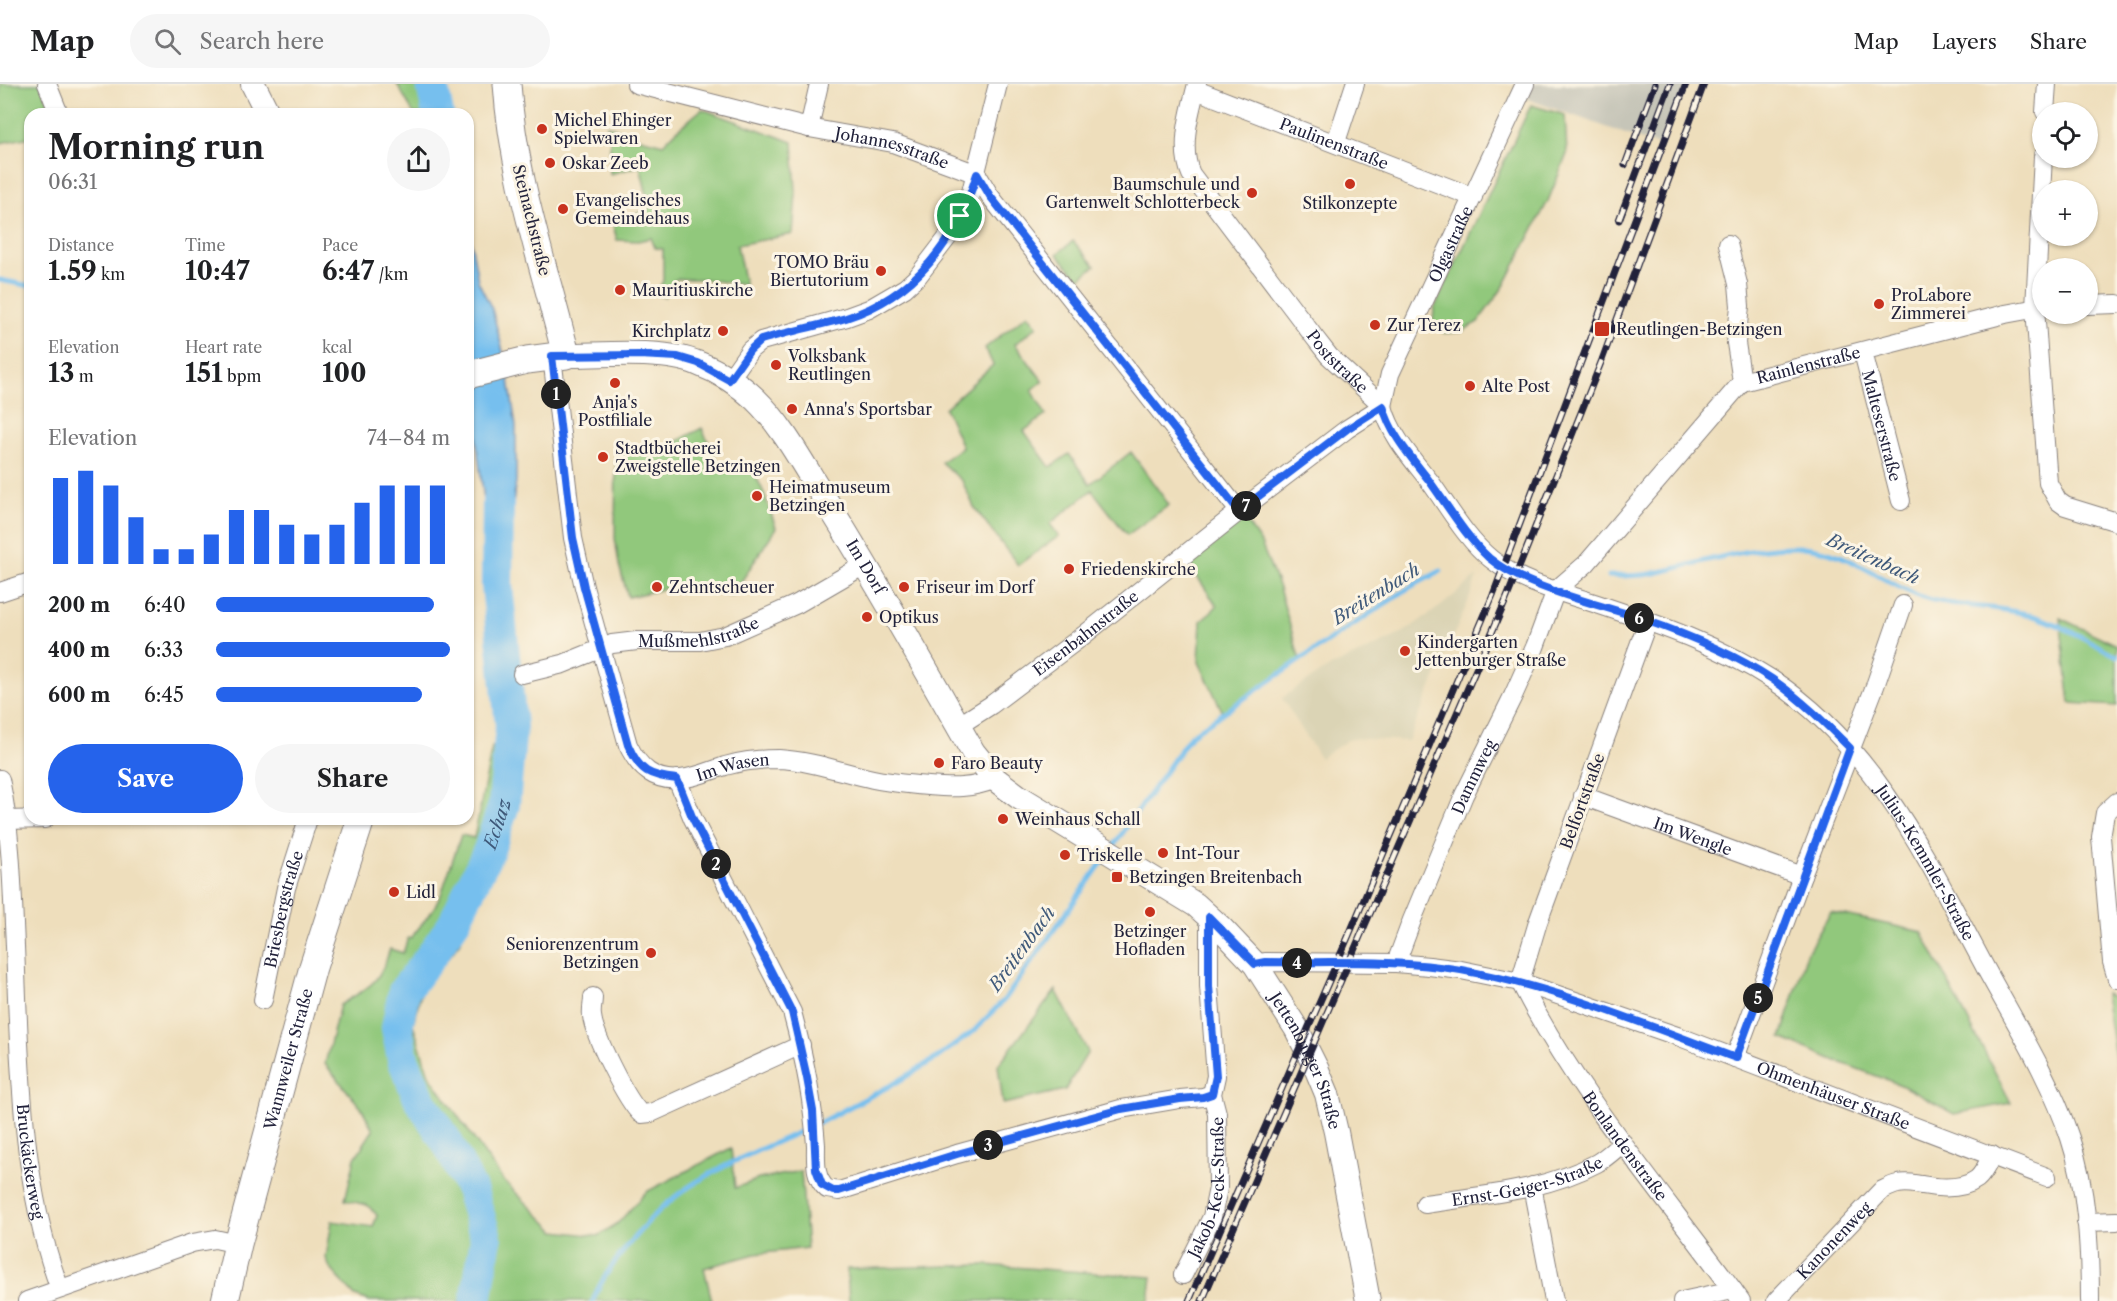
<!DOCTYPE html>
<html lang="en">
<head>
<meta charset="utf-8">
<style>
  body { margin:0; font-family:"Libre Caslon Text",serif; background:#f6f6f6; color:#202124; height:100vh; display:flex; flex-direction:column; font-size:22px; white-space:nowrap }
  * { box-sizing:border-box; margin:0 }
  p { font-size:20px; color:#757577 }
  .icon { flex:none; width:33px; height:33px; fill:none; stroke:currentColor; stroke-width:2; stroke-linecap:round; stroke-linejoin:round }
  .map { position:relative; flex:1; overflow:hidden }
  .panel { position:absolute; left:24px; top:24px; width:450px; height:717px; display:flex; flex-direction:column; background:#fff; border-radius:18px; box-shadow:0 2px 4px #0004 }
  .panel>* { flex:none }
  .fabs { position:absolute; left:2032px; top:18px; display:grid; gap:12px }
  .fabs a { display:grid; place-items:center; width:66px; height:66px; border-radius:50%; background:#fff; box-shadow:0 2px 4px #0004; font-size:30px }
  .pin { position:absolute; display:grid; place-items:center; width:51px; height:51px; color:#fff; margin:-26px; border:3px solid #fff; border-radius:50%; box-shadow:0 2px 6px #0007 }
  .km { position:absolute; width:30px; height:30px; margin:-15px; border-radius:50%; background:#222; color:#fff; font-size:16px; line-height:30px; text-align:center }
  .round { display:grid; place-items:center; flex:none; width:63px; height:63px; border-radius:32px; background:#f6f6f6 }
  .head { display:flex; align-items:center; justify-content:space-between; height:102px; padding:0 24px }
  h1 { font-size:33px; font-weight:700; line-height:45px }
  .figures { display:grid; grid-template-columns:repeat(3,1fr); gap:9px; height:102px; padding:6px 24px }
  .figures div { display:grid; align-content:center }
  .figures b { font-size:26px; font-weight:700 }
  .figures small { font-size:16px; font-weight:400 }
  .figures p { font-size:16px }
  .chart { height:168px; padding:12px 24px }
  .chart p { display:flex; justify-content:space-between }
  .chart svg { width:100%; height:108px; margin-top:6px; stroke:#2563eb; stroke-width:6 }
  .cta { display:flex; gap:12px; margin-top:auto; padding:12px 24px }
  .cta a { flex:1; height:69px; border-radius:36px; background:#2563eb; color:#fff; font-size:24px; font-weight:700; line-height:69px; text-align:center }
  .cta a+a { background:#f6f6f6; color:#202124 }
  ul { padding:0 24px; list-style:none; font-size:20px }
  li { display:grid; grid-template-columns:96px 72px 1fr; align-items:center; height:45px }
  li i { height:15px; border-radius:8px; background:#2563eb }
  header { display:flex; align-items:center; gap:36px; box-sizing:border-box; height:84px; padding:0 30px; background:#fff; border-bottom:2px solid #e0e0e0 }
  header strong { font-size:28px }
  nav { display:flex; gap:33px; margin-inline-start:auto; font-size:21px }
  .search { width:420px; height:54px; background:#f6f6f6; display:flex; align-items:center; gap:15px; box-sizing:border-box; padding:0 21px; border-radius:33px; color:#757577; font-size:22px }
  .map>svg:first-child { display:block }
  .built { fill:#dbd4b5 }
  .industrial { fill:#c6c5b8 }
  .green { fill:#91c87b; stroke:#5a755b; stroke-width:1.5 }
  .water { fill:#76bfee; stroke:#4c7094; stroke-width:1.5 }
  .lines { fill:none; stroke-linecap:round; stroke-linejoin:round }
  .stream { stroke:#76bfee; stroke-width:5 }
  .river { stroke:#76bfee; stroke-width:32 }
  .minor-casing { stroke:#88807c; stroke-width:20 }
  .tertiary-casing { stroke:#88807c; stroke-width:26 }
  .secondary-casing { stroke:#88807c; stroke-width:29 }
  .minor { stroke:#fff; stroke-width:18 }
  .tertiary { stroke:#fff; stroke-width:24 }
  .secondary { stroke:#fff; stroke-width:27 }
  .rail-casing { stroke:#22223b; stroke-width:7 }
  .rail { stroke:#fcf5e5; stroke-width:4.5; stroke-dasharray:14; stroke-linecap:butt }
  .route-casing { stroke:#fff; stroke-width:12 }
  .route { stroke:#2563eb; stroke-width:8 }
  .poi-dot { fill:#c8321e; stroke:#fcf5e5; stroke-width:2 }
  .labels { text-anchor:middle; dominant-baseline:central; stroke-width:6; stroke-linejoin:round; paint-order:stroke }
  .poi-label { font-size:16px; fill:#22223b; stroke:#fcf5e5; text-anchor:start }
  .street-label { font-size:16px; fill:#22223b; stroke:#fcf5e5 }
  .water-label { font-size:18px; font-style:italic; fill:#3f597a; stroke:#fcf5e5 }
</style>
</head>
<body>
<header>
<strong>Map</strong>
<div class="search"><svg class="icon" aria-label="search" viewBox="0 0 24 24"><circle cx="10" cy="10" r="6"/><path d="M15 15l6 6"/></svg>Search here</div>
<nav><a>Map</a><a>Layers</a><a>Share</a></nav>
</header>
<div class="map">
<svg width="2117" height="1217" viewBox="0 0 2117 1217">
  <rect width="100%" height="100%" fill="#fcf5e5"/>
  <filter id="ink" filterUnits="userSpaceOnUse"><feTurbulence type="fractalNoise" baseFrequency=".0167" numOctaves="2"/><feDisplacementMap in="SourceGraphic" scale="12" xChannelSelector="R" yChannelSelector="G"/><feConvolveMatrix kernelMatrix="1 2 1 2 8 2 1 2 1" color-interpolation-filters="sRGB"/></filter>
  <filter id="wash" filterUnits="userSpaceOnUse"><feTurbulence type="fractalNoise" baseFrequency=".008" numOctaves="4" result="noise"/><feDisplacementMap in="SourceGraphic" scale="24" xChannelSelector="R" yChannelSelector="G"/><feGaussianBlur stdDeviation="1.35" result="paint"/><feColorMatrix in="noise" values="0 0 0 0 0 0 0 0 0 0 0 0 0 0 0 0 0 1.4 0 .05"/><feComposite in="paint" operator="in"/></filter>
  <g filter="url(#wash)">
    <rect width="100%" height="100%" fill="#eedebc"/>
    <!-- built -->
    <path class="built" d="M1477 492 1468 518 1408 657 1351 654 1320 674 1282 614 1326 585 1401 550 1441 522Z"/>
    <!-- industrial -->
    <path class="industrial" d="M1525 0H1686L1662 63 1519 12Z"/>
    <!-- green -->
    <path class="green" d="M0 0H41L53 30H30V53L0 59Z
      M397 0H431L438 30H414Z
      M1531 21 1565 31 1567 70 1548 117 1504 202 1478 238 1461 248 1444 249 1433 238 1434 225Z
      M702 25 793 58 796 108 793 150 737 161 745 201 704 195H676L664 213 655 210 663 197V165L655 164 651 154 638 157 617 156 613 141 650 124 640 82 610 90V55L607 41 640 54 663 60 677 46Z
      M1073 157 1095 182 1079 195 1057 170Z
      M1028 230 1037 242 1015 260 1043 297 1032 306 1046 331 1024 347 1050 383 1069 370 1090 400 1131 368 1169 421 1127 451 1092 406 1050 440 1059 452 1018 481 974 423 962 397 941 378 962 363 945 324 993 281 985 264Z
      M702 344 721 387 750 380 764 409 776 444 732 512 680 501 628 513 619 481 615 454 616 370 670 361Z
      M1239 427 1261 459 1279 504 1300 576 1223 629 1199 578 1201 537 1217 522 1183 472Z
      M2060 534 2117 561V622L2070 619Z
      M492 663H507L501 713 464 802 461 858 422 906 413 940 429 991 503 1096 555 1147 598 1152 618 1139 646 1108 731 1064 735 1104 759 1095 801 1087 807 1164 755 1170 704 1184 712 1217H370L355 1212 330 1184 326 1174 332 1137 373 1143 377 1131 367 1121 345 1116 355 1074 373 1046 362 1025 325 980 340 921C370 902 379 901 390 865L403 869 408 854H411L432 827 441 811 461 751 474 754Z
      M1831 828 1922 848 2011 1019 1954 1030 1901 1001 1839 978 1781 954 1807 869Z
      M1056 906 1088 968 1065 1006 1003 1020 998 981Z
      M2105 910 2117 914V986Z
      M984 1181 1152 1193 1149 1217H849L847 1185Z"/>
    <!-- water -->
    <path class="water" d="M468 142 478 197 492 225 507 283 516 342V397L509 450 503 462H497L490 453 487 440 476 354 468 309Z"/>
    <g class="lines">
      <!-- stream -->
      <path class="stream" d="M0 196 30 202
        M1609 492C1622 492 1637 492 1650 490 1698 480 1748 462 1798 463 1844 463 1877 496 1919 512 1950 523 1985 521 2017 528 2052 534 2086 556 2117 572
        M1112 764 1191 651 1322 561 1412 502 1441 487
        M819 1039 897 998 938 973 974 947 1005 915 1105 774
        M593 1217C599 1199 610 1184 621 1170 637 1149 654 1129 675 1113 711 1084 768 1063 810 1043"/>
      <!-- river -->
      <g class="river">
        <path d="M432 0 438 30"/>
        <path id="s1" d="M476 1217 486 1154 471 1105 447 1058 420 1016 403 975 397 944 404 907 431 872 453 840 489 766 504 721 511 642 497 501 498 420"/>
      </g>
    </g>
  </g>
  <g filter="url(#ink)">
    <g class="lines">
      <defs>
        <g id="minor">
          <path d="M47 0 59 30"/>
          <path id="s2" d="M636 0 809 44 893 59 977 90 990 112 1239 427"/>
          <path id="s3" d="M1197 0C1190 28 1179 63 1191 90L1315 254 1329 272 1383 322C1390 351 1413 376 1431 399 1449 424 1467 456 1491 475 1523 501 1566 509 1603 522 1660 541 1720 562 1771 595 1876 663 1929 779 1986 885 2016 940 2050 994 2070 1054 2087 1105 2090 1163 2090 1217"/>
          <path id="s4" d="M1196 6 1473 113"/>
          <path d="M2045 28 2047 0"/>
          <path d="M809 44 819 0"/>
          <path d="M1336 58 1355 0"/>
          <path d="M2043 72 2035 224 2048 399 2058 417 2065 422 2117 438"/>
          <path d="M1728 160 1738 200 1740 222 1736 259 1742 298"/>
          <path d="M2088 221 2117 220"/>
          <path id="s5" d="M1863 268 1901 417"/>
          <path id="s6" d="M552 272 573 454 584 503 628 661C639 684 654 698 681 695 697 693 710 687 725 682 742 677 761 675 779 675 812 677 841 688 873 695 891 699 909 700 928 702 952 704 972 705 995 695"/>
          <path d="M729 296 750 266 761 257 847 233 869 225 905 204 918 192 951 149 971 108 998 0"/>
          <path id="s7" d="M1383 322 1390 290 1525 0"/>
          <path d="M0 508 30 498"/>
          <path id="s8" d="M1648 537 1538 838 1520 898C1579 1014 1665 1112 1741 1217"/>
          <path id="s9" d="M522 590 563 580 612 560 637 557H700L725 552 797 520 866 480"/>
          <path id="s10" d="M958 642 991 621 1084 551 1246 422 1347 345 1383 322"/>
          <path id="s11" d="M0 695C10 743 12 791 14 840 20 960 17 1091 60 1205"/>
          <path d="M677 695 693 735 792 928C804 972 813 1016 816 1061 816 1077 814 1094 827 1105L839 1107 957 1070 1121 1025 1180 1015 1203 1013 1212 1010"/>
          <path id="s12" d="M1583 712 1802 792"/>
          <path d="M2117 718 2105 729 2101 753 2112 878 2117 895"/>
          <path d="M7 736 45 735"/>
          <path id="s13" d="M1396 879 1412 836 1464 711 1513 612 1535 563 1556 506 1586 480 1742 298 2005 230 2043 223"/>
          <path id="s14" d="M1255 880 1265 878 1396 879 1429 882 1461 886 1520 898 1680 953 2047 1093"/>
          <path d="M593 913C593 919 591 926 592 932 594 952 627 1017 641 1030L651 1029 801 961"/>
          <path id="s15" d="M263 916 286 804 308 735"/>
          <path d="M1735 974 1802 792 1875 602 1903 521"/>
          <path d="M1532 1102 1554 1217"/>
          <path id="s16" d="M1425 1120C1482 1111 1545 1107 1597 1079 1606 1074 1614 1066 1623 1059"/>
          <path d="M2086 1138 2117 1137"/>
          <path id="s17" d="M1183 1191 1212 1133 1218 1104 1217 1029 1212 1010 1216 992 1209 902V833"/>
          <path d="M27 1217 192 1159 215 1155 238 1160"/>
          <path d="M1682 1217 1733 1206"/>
          <path id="s18" d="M1776 1217 1881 1107C1887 1104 1892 1101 1898 1100 1907 1098 1914 1100 1922 1101 1938 1104 1962 1106 1977 1095 1984 1089 1988 1079 1992 1071"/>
        </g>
        <g id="tertiary">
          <path d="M253 0 268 30"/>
          <path id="s19" d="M566 271C603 271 664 265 697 279 718 287 739 300 755 315 783 342 802 379 823 412 876 496 924 582 973 668L995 695 1019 713 1196 821 1220 843 1255 880 1296 944 1317 986 1327 1010 1336 1048 1368 1217"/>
        </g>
        <g id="secondary">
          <path d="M468 291 527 276 566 271C544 181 513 93 507 0"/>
          <path id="s20" d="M225 1217 238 1160 313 883 361 735"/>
        </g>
      </defs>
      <!-- minor casing -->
      <use href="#minor" class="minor-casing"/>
      <!-- tertiary casing -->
      <use href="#tertiary" class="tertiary-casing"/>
      <!-- secondary casing -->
      <use href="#secondary" class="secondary-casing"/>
      <!-- minor -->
      <use href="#minor" class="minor"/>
      <!-- tertiary -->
      <use href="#tertiary" class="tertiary"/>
      <!-- secondary -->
      <use href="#secondary" class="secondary"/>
      <defs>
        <path id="rail" d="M1625 81 1655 0
          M1619 136 1670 0
          M1189 1217 1349 851 1493 511 1686 0
          M1202 1217 1506 516 1602 276 1704 0"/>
      </defs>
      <!-- rail casing -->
      <use href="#rail" class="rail-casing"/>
      <!-- rail -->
      <use href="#rail" class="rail"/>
    </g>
  </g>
  <g class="lines" filter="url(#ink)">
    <defs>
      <path id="route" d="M977 90 990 112 1239 427 1347 345 1383 322C1390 350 1411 373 1428 395 1447 421 1465 452 1489 474 1524 504 1600 520 1645 536 1688 551 1734 570 1772 595 1801 615 1826 640 1850 664L1736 974C1646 941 1556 903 1461 886 1397 875 1330 879 1265 878L1255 880 1209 833V902L1216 992 1212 1010 1203 1013 1180 1015 1121 1025 957 1070 839 1107H833L822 1101 816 1085 813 1027 807 994 792 928 693 735 677 695C649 692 640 688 628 661L584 503 573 454 552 272 639 271 678 273 698 279 729 296 750 266 761 256C789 247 818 242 846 234 915 212 956 157 977 90Z"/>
    </defs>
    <!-- route casing -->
    <use href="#route" class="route-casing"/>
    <!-- route -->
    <use href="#route" class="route"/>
  </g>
  <!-- markers -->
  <g class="poi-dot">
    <circle cx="542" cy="45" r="6"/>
    <circle cx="550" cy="79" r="6"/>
    <circle cx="1350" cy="100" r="6"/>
    <circle cx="1252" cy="109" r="6"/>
    <circle cx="563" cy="125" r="6"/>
    <circle cx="881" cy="187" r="6"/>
    <circle cx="620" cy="206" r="6"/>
    <circle cx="1879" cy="220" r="6"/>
    <circle cx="1375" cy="241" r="6"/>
    <rect x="1594" y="237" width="16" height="16" rx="3"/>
    <circle cx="723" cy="247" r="6"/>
    <circle cx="776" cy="281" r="6"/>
    <circle cx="615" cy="299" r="6"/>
    <circle cx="1470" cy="302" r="6"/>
    <circle cx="792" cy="325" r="6"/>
    <circle cx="603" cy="373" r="6"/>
    <circle cx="757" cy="412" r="6"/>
    <circle cx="1069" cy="485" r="6"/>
    <circle cx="657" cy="503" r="6"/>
    <circle cx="904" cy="503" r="6"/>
    <circle cx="867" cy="533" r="6"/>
    <circle cx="1405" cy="567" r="6"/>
    <circle cx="939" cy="679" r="6"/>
    <circle cx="1003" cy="735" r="6"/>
    <circle cx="1163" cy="769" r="6"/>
    <circle cx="1065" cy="771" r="6"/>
    <rect x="1111" y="787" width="12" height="12" rx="3"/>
    <circle cx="394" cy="808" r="6"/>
    <circle cx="1150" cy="828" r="6"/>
    <circle cx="651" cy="869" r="6"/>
  </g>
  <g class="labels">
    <!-- poi labels -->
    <g class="poi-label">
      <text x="554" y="36">Michel Ehinger<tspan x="554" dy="18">Spielwaren</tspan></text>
      <text x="562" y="79">Oskar Zeeb</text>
      <text x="1240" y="100" text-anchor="end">Baumschule und<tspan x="1240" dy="18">Gartenwelt Schlotterbeck</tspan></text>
      <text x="575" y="116">Evangelisches<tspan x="575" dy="18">Gemeindehaus</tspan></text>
      <text x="1350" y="119" text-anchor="middle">Stilkonzepte</text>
      <text x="869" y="178" text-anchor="end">TOMO Bräu<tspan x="869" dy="18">Biertutorium</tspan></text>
      <text x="632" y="206">Mauritiuskirche</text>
      <text x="1891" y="211">ProLabore<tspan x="1891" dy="18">Zimmerei</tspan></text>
      <text x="1387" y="241">Zur Terez</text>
      <text x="1616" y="245">Reutlingen-Betzingen</text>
      <text x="711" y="247" text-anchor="end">Kirchplatz</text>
      <text x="788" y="272">Volksbank<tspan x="788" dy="18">Reutlingen</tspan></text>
      <text x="1482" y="302">Alte Post</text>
      <text x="615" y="318" text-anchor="middle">Anja's<tspan x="615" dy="18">Postfiliale</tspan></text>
      <text x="804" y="325">Anna's Sportsbar</text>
      <text x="615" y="364">Stadtbücherei<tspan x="615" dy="18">Zweigstelle Betzingen</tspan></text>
      <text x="769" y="403">Heimatmuseum<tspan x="769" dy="18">Betzingen</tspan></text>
      <text x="1081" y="485">Friedenskirche</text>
      <text x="669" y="503">Zehntscheuer</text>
      <text x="916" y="503">Friseur im Dorf</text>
      <text x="879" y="533">Optikus</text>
      <text x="1417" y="558">Kindergarten<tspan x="1417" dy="18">Jettenburger Straße</tspan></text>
      <text x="951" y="679">Faro Beauty</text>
      <text x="1015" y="735">Weinhaus Schall</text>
      <text x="1175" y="769">Int-Tour</text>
      <text x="1077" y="771">Triskelle</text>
      <text x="1129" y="793">Betzingen Breitenbach</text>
      <text x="406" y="808">Lidl</text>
      <text x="1150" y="847" text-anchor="middle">Betzinger<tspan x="1150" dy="18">Hofladen</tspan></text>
      <text x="639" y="860" text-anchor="end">Seniorenzentrum<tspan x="639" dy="18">Betzingen</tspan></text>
    </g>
    <!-- street labels -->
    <g class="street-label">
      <text stroke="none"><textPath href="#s4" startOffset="148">Paulinenstraße</textPath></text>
      <text stroke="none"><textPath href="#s2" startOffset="264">Johannesstraße</textPath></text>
      <text transform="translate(532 136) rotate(76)">Steinachstraße</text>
      <text stroke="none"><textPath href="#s7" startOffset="176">Olgastraße</textPath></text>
      <text stroke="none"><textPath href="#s3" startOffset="330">Poststraße</textPath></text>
      <text stroke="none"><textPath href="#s13" startOffset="754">Rainlenstraße</textPath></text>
      <text stroke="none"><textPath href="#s5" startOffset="76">Malteserstraße</textPath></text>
      <text stroke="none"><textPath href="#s19" startOffset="402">Im Dorf</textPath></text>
      <text stroke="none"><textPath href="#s9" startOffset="183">Mußmehlstraße</textPath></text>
      <text stroke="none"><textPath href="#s10" startOffset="158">Eisenbahnstraße</textPath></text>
      <text stroke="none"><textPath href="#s6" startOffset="519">Im Wasen</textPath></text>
      <text stroke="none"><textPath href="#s13" startOffset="202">Dammweg</textPath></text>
      <text transform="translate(1582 717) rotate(-70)">Belfortstraße</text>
      <text stroke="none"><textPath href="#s12" startOffset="117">Im Wengle</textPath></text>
      <text stroke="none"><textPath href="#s3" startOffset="1131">Julius-Kemmler-Straße</textPath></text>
      <text stroke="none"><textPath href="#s15" startOffset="93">Briesbergstraße</textPath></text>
      <text stroke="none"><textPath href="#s20" startOffset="250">Wannweiler Straße</textPath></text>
      <text stroke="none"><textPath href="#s19" startOffset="1082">Jettenburger Straße</textPath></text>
      <text stroke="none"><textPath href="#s14" startOffset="600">Ohmenhäuser Straße</textPath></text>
      <text stroke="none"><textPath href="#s8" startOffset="578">Bonlandenstraße</textPath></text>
      <text stroke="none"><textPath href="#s11" startOffset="384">Bruckäckerweg</textPath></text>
      <text stroke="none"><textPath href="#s16" startOffset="105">Ernst-Geiger-Straße</textPath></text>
      <text stroke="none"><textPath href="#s17" startOffset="93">Jakob-Keck-Straße</textPath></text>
      <text stroke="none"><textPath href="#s18" startOffset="84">Kanonenweg</textPath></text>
    </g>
    <!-- water labels -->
    <g class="water-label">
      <text transform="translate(1873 475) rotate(24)">Breitenbach</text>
      <text transform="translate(1376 510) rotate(-32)">Breitenbach</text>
      <text stroke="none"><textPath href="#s1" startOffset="524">Echaz</textPath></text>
      <text transform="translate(1022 865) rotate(-54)">Breitenbach</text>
    </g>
  </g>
</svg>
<div class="fabs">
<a><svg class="icon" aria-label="locate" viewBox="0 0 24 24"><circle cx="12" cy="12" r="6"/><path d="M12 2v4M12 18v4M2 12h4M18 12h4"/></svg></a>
<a>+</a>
<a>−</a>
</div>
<div class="pin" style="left:960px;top:132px;background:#1e9e55"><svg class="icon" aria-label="arrive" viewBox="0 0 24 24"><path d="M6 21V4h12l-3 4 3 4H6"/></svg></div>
<b class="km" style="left:556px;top:310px">1</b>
<b class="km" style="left:716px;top:780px">2</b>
<b class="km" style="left:988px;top:1061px">3</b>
<b class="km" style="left:1297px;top:879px">4</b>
<b class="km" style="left:1758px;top:914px">5</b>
<b class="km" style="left:1639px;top:534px">6</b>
<b class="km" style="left:1246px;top:422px">7</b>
<section class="panel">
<div class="head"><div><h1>Morning run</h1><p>06:31</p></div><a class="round"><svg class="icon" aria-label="share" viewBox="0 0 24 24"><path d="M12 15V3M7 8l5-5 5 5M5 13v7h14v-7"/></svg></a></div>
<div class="figures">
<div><p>Distance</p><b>1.59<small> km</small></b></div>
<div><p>Time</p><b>10:47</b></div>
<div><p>Pace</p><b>6:47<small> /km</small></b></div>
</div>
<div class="figures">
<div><p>Elevation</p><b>13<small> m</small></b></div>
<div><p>Heart rate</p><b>151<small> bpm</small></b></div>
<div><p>kcal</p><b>100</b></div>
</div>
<div class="chart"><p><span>Elevation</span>74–84 m</p>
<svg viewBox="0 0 160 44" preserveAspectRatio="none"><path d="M5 44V9M15 44V6M25 44V12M35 44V25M45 44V38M55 44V38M65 44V32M75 44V22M85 44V22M95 44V28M105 44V32M115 44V28M125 44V19M135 44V12M145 44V12M155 44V12"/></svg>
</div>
<ul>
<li><b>200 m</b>6:40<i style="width:93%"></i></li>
<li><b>400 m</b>6:33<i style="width:100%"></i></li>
<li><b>600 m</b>6:45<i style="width:88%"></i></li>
</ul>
<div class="cta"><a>Save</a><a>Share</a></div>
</section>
</div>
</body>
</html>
